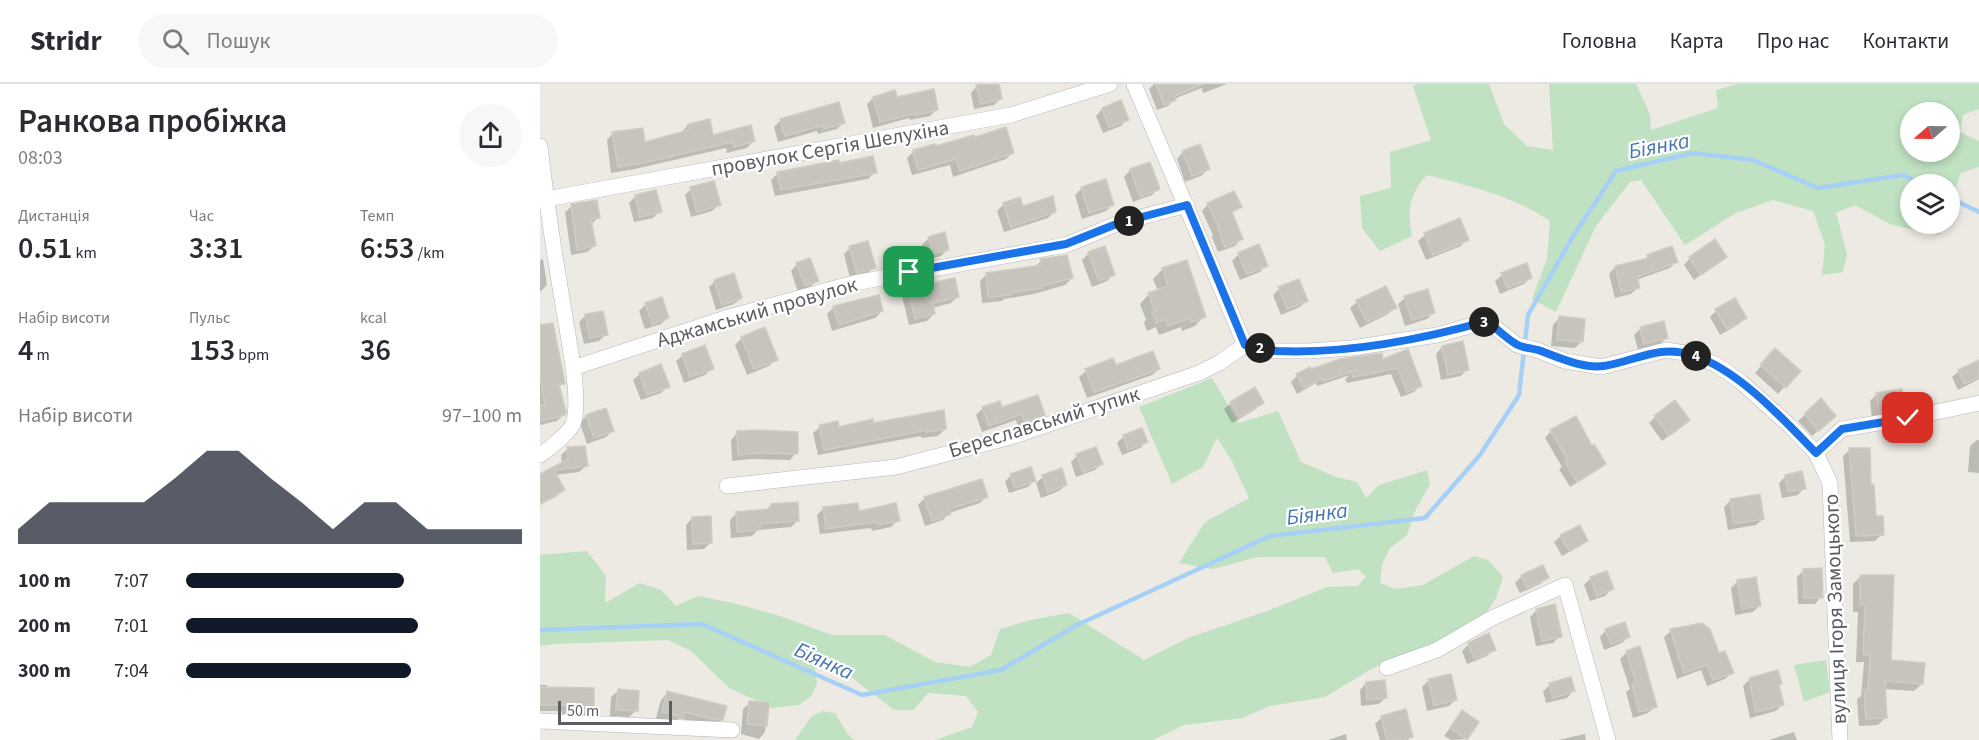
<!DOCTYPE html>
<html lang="uk">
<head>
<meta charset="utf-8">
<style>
  body { margin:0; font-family:"Source Sans 3",sans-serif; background:#f7f7f7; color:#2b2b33; height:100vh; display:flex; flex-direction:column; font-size:22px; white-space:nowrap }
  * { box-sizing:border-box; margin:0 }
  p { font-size:20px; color:#7c7c81 }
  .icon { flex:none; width:33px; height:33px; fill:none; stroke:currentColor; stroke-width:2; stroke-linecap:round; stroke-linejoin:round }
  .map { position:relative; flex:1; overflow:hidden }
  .details { display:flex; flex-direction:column; background:#fff; width:540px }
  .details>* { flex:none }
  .needle { width:39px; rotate:250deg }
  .controls { position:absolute; left:1360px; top:18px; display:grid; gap:12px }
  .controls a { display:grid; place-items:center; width:60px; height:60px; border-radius:50%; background:#fff; box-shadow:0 3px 9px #0003; font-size:30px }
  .scale { position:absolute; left:18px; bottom:15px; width:114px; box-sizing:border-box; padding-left:6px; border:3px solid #5a5d61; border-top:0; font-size:16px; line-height:21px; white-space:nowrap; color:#5a5d61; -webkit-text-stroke:4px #fff; paint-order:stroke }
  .pin { position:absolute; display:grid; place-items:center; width:51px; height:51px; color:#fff; margin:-26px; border-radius:12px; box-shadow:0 3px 9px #0006 }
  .km { position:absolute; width:30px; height:30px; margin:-15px; border-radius:50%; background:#222; color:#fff; font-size:16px; line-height:30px; text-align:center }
  .round { display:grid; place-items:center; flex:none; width:63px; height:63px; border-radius:32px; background:#f7f7f7 }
  .summary { display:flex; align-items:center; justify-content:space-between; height:102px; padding:0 18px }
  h1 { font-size:33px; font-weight:600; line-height:45px }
  .figures { display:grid; grid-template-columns:repeat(3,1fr); gap:9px; height:102px; padding:6px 18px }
  .figures div { display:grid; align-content:center }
  .figures b { font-size:30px; font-weight:600 }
  .figures small { font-size:16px; font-weight:400 }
  .figures p { font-size:16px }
  .chart { height:168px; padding:12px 18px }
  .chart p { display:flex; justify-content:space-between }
  .chart svg { width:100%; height:108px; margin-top:6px; fill:#111827; opacity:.7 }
  ul { padding:0 18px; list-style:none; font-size:20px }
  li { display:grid; grid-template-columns:96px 72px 1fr; align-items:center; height:45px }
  li i { height:15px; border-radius:8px; background:#111827 }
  header { display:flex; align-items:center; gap:36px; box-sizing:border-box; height:84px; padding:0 30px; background:#fff; border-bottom:2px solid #e1e1e2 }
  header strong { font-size:28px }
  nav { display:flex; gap:33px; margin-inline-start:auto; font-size:21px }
  .search { width:420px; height:54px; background:#f7f7f7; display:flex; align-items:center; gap:15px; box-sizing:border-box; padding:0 21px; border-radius:33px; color:#7c7c81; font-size:22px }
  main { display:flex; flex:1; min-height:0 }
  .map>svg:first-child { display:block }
  .green { fill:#c0e1c2; fill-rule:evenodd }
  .shadow { fill:#0003 }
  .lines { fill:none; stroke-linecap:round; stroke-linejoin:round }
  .stream { stroke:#a7d0f7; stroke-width:4.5 }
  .building { fill:#c7c4be; stroke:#d0ccc1; stroke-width:1.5 }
  .minor-casing { stroke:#b4b7bb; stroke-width:16 }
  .minor { stroke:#fff; stroke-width:15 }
  .route-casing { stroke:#fff; stroke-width:12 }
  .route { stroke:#1a73e8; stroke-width:8 }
  .labels { text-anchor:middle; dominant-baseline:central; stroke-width:4.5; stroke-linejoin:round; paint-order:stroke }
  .street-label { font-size:21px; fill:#5a5d61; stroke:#fff }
  .water-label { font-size:22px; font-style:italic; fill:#4976af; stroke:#fff }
</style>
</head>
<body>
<header>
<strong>Stridr</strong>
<div class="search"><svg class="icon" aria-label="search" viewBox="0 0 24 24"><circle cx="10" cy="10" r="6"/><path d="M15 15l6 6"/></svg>Пошук</div>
<nav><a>Головна</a><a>Карта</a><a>Про нас</a><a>Контакти</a></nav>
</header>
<main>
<section class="details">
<div class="summary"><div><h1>Ранкова пробіжка</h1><p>08:03</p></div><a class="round"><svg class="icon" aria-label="share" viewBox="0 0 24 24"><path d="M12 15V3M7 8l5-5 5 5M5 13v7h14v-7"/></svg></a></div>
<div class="figures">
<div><p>Дистанція</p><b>0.51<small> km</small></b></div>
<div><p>Час</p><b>3:31</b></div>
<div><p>Темп</p><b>6:53<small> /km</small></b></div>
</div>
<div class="figures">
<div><p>Набір висоти</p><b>4<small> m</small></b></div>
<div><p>Пульс</p><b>153<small> bpm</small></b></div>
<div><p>kcal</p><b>36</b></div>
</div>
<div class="chart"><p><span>Набір висоти</span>97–100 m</p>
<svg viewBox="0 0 160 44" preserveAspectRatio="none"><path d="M0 44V38L10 27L20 27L30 27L40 27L50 17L60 6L70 6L80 17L90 27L100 38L110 27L120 27L130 38L140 38L150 38L160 38V44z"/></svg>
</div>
<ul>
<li><b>100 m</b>7:07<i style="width:65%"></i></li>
<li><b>200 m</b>7:01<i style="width:69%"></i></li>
<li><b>300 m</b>7:04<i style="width:67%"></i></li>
</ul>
</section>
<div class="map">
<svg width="1439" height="656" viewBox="0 0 1439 656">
  <rect width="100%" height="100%" fill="#eceae2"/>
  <!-- green -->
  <path class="green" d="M877 0H949L964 40 987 62 1013 66 1009 0H1096L1110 30 1111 46 1178 24 1176 6 1198 0H1439V25L1423 31 1420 48 1439 57V83L1421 89 1410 120V100H1371V140H1403L1399 151 1352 141 1315 121 1296 129 1307 170 1303 188 1282 191 1285 160 1273 127 1233 116 1196 129 1145 161 1101 96 1090 98 1056 142 1016 228 992 215 1007 175 1010 137C973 112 930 102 887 91 869 110 867 127 872 152L840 167 822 144 820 112 851 104 850 68 891 56 873 2ZM1410 28V68H1371V28Z
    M672 294 699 339 738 327 761 378 796 393 817 398 826 414 839 401 887 386 890 400 876 425 867 451 850 464 842 480 840 499 855 505 883 501 934 472 948 476 963 493 956 514 943 534 900 560 833 584 785 613 730 622 702 634 644 641 613 656H395L432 643 438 628 426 612 388 609 374 626H354L316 597 293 576 282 578 275 583 277 600 271 612 259 621 232 624 189 604 151 567 128 556 13 560 0 562V471L47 467 66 492 65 519 100 499 121 506 136 522 158 512 193 519 240 532 292 551H345L395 578 430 583 451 571 460 545 491 536 529 529 604 576 648 554 730 526 787 503 818 502 826 493 818 485 793 489 785 473H718L673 485 639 479 665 438 709 414 692 377 677 354 663 383 632 400 599 323Z
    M1286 576 1290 608 1264 618 1254 581Z
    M282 627 295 629 307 649 314 656H255L271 633Z"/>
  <!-- shadow -->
  <path class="shadow" d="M447 0H457L461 14 454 21 434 25 431 9 437 2Z
    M614 0H687L663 9 662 4 636 14 628 22 617 26 609 5Z
    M333 14 356 15 397 25 390 32 370 36 369 34 333 44 327 20Z
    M581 18 587 35 581 42 563 49 556 32 562 25Z
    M241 36 303 39 297 45 278 50 277 47 238 58 234 43Z
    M148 41 172 53 213 57 207 64 187 69 186 64 95 85 71 89 67 56 73 49 103 60 142 48Z
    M395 64 472 69 466 75 413 93 410 81 372 91 367 74 374 67Z
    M643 68 668 85 661 92 645 98 637 75Z
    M609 80 618 105 612 111 593 118 584 93 590 86Z
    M298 81 335 88 328 95 235 112 231 96 238 89Z
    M565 97 573 120 566 127 542 135 535 111 541 105Z
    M151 105 179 121 172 127 151 133 145 111Z
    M96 112 120 127 113 134 94 138 89 119Z
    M464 120 482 124 515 127 508 134 464 148 457 127Z
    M668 120 700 123 691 130 701 155 695 162 678 168 672 153 673 151 662 127Z
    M32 122 58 133 52 140 54 162 47 168 31 171 25 128Z
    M885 151 927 155 921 162 886 176 878 157Z
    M389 154 408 165 401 172 386 176 382 161Z
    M310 164 334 183 327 190 310 194 304 170Z
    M549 169 573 191 567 197 552 203 542 176Z
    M699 170 726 181 720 188 700 196 692 177Z
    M1108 172 1136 178 1130 184 1096 196 1098 203 1091 210 1075 214 1069 190 1075 183 1104 177Z
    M1185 173 1154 196 1144 181 1150 174Z
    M3 175 7 201 0 208V176Z
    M501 177 532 194 525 201 494 210 464 215 462 217 442 219 440 197 446 191 494 184Z
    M257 180 277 197 270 203 258 208 251 187Z
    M623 185 664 232 655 242 642 247 641 243 619 251 616 243 607 247 604 238 606 236 600 220 609 210 618 207 613 195Z
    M962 191 990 194 984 200 960 210 955 197Z
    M175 197 201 214 194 220 176 226 169 203Z
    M739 205 766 217 760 223 741 231 733 211Z
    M369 206 418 212 411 219 392 224 394 230 387 237 369 241 362 212Z
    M865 214 893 229 887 235 865 242 858 220Z
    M817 218 855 223 848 230 820 244 810 224Z
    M106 220 127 234 121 240 105 245 99 227Z
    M294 223 342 227 335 234 292 247 287 230Z
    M1176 227 1205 234 1199 240 1180 251 1170 233Z
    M46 231 66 250 59 257 44 260 39 238Z
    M1019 234 1041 258 1035 264 1011 262 1013 241Z
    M0 243 23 299 18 304 23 331 17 337 0 341Z
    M1101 244 1126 254 1120 260 1098 266 1094 251Z
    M202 254 236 275 229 282 207 291 195 261Z
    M902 263 927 285 921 292 901 296 896 270Z
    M867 267 881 301 874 308 861 313 851 290 807 299 805 295 810 291 777 302 776 299 757 310 751 298 757 292 770 286 842 277Z
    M143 271 172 284 165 291 144 299 136 277Z
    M1229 273 1259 287 1238 310 1215 289Z
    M1439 280V295L1418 306 1412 293 1419 287Z
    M575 283 619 285 612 291 547 314 539 293 546 287Z
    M100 290 128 302 121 309 101 316 93 296Z
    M1337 310 1363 324 1357 331 1332 335 1330 317Z
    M1281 316 1288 338 1272 352 1258 337Z
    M691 319H722L716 325 692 339 684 325Z
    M443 324 504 331 497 337 478 344 476 336 442 348 436 331Z
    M65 326 73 346 66 353 47 360 40 339 46 332Z
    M1115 333 1142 342 1122 357 1109 339Z
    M332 340 405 345 398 352 381 354V352L278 371 273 349 280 343 298 345Z
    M602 345 606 358 600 364 582 371 577 359 583 353Z
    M1011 347 1051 364 1064 380 1058 386 1030 403 1019 385 1022 383 1005 354Z
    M197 349 256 369 250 376 211 375 192 377 191 356Z
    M1437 356H1439V389L1428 388 1430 362Z
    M28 365 46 382 39 388 15 391 23 405 17 412 0 421V392L22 380 21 371Z
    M1310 366 1329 402 1335 434 1342 450 1335 457 1310 458 1303 372Z
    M537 372 561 380 555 386 536 393 531 378Z
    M471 391 495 396 488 403 469 409 465 398Z
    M1246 392 1264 404 1258 411 1242 414 1239 399Z
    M503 393 526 401 519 407 501 414 496 399Z
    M441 397 446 413 440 419 409 429 403 436 385 442 378 421 384 415Z
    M1191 416 1223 435 1216 441 1188 446 1184 423Z
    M231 421 258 436 251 443 218 446 212 452 191 454 190 436 197 429 225 427Z
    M284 424 358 436 351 443 332 447 331 444 280 450 277 431Z
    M152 434 171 458 164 465 147 466 146 441Z
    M1021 452 1046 457 1039 463 1022 472 1014 458Z
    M1264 486 1281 513 1275 520H1258L1257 493Z
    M982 492 1007 494 1000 500 980 509 975 499Z
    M1321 492 1349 578 1382 600 1374 607 1344 605 1346 633 1338 641 1319 642 1317 615 1321 612 1324 578H1316L1318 528H1313V500Z
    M1051 494 1072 505 1065 512 1050 517 1044 501Z
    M1198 497 1219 522 1213 528 1195 531 1191 504Z
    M997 526 1020 552 1013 559 996 562 990 533Z
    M1066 546 1088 553 1082 559 1064 566 1060 553Z
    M1131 547 1178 571 1192 588 1185 595 1167 602 1161 586 1137 595 1124 553Z
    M929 560 954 566 947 572 927 580 922 567Z
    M1099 564 1115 623 1108 629 1093 634 1086 608 1090 605 1080 575 1086 569Z
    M1210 595 1241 600 1238 603 1242 621 1236 627 1210 634 1203 602Z
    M889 596 915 616 909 622 887 627 882 603Z
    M826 599 845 614 839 620 821 622 820 606Z
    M0 601H7V605L52 625 46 632H22V627H0Z
    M1010 601 1033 607 1027 614 1006 619 1003 607Z
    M78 607 96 626 89 633 70 632 71 613Z
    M127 609 182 635 175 642 166 641 139 634 135 639 116 634 121 616Z
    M210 619 228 620 225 648 219 655 201 650 203 625Z
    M922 628 926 655 911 656 904 652Z
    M842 633 871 653 868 656H840L835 640Z
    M1254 648 1257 656H1229Z
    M806 650 807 656H788Z
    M1045 650 1046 656H1018Z"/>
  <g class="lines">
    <!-- stream -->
    <path class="stream" d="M1410 114 1439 128
      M0 546 162 540 322 611 461 586 537 541 730 452 885 434 940 371 979 311 988 231 1032 154 1076 87 1153 69 1213 76 1278 104 1363 91 1382 100"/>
  </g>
  <!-- building -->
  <path class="building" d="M436 0H459L462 15 441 20Z
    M616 0H663L635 12 636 16 624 21Z
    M394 5 398 26 376 31V29L340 38 333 13 355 6 357 13Z
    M581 16 589 36 569 43 562 24Z
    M299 18 305 39 284 45 283 41 245 52 240 35Z
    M170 35 173 51 211 41 215 57 194 63 192 58 103 79 78 83 72 48 103 44 105 58 149 46 148 40Z
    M466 43 474 69 420 87 416 75 378 86 373 66 395 60 396 62 434 51 435 53Z
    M660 60 670 85 652 92 642 67Z
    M333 72 337 89 241 106 237 88 299 76V79Z
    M610 78 620 105 600 113 590 85Z
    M566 95 574 121 549 129 541 103Z
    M174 97 181 121 157 128 150 103Z
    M116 106 122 128 100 133 95 111Z
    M694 107 702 123 692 128 703 155 685 163 678 145 679 144 667 119Z
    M513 112 516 128 471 143 463 119 480 113 483 122Z
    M57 116 60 134 51 135 56 162 37 166 31 120Z
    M920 134 929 156 893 171 884 149Z
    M405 148 409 166 393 170 388 153Z
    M1175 155 1187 173 1161 191 1149 173Z
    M328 157 336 184 317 189 309 162Z
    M719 160 728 182 707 190 698 169Z
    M565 162 575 191 559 197 548 168Z
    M1132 162 1138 178 1097 193 1100 204 1081 208 1075 182 1109 174 1107 171Z
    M527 171 533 194 502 202V204L470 209V211L448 213 446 189 502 181 500 175Z
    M270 174 279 197 265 202 256 179Z
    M647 176 666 233 651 238 650 234 628 242 626 235 616 239 612 228 615 227 608 209 628 202 622 184Z
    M987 179 992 194 967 204 961 189Z
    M194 189 202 214 182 221 174 196Z
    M415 194 419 213 393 219 395 230 375 235 368 204Z
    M759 195 768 217 747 225 738 203Z
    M846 202 857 224 827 238 816 216Z
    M888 205 895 229 872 236 864 212Z
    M339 211 343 227 299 241 293 222Z
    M122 213 129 234 112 240 105 219Z
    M1195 214 1207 234 1187 245 1175 225Z
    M63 227 68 251 50 254 45 230Z
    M1019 232 1045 235 1043 258 1017 256Z
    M1124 237 1128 254 1104 260 1100 243Z
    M13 239 24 294 25 300 19 301 26 328 25 331 0 337V321L5 320 0 292V241Z
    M225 243 238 276 214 285 201 253Z
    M923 257 929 286 908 291 902 262Z
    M165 261 174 285 150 293 142 270Z
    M1235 264 1261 287 1246 304 1220 281Z
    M868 265 882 302 867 308 858 284 813 293 811 287 818 285 784 297 783 294 764 304 756 290 770 283 771 285 800 275 842 269 843 275Z
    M613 267 620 285 554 308 545 285 573 274 576 281Z
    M1439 276V293L1424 300 1418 286Z
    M121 280 130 303 107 311 99 289Z
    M715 303 724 319 699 333 690 318Z
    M1362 305 1365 325 1339 329 1336 309Z
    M498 311 505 331 485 338 482 330 449 342 442 323 460 317 462 323Z
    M1281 314 1296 332 1279 347 1264 330Z
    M1135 316 1150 336 1129 352 1114 332Z
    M66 324 74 347 54 354 46 331Z
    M404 326 406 345 387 348V346L284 366 279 341 298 337 299 343 333 335V339Z
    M1036 332 1052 362 1054 360 1066 380 1037 398 1025 378 1028 376 1010 346Z
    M602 344 608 358 588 366 583 351Z
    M218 346 258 348V370L219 369 198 371 197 347Z
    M45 362 48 382 14 386 25 406 0 420V390L28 375 27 363Z
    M556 363 563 380 543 388 536 370Z
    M1309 364H1330L1331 401 1334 400 1336 432H1343L1344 451 1316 452Z
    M491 383 496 397 475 404 470 390Z
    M522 384 527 401 508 408 502 391Z
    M1262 387 1266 405 1248 408 1245 391Z
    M442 395 448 413 409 425 411 430 392 437 384 413Z
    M1220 410 1224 435 1194 440 1190 415Z
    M258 418 259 437 220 440V446L197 448 196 428 231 425V420Z
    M318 419 319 427 356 419 360 437 338 441 337 438 286 445 283 423Z
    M171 432 172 459 153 460 152 433Z
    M1040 441 1048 457 1029 467 1020 451Z
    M1003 481 1009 494 987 504 981 491Z
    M1282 484 1283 514H1264L1263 485Z
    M1067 487 1074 505 1057 512 1050 493Z
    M1320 491H1354L1351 576 1385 579 1383 600 1345 597 1347 634 1326 635 1324 606H1328L1330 571H1323L1325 521H1320Z
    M1216 493 1221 522 1202 525 1197 496Z
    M1015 520 1022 553 1002 557 996 525Z
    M1085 538 1090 553 1071 560 1065 545Z
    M1162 539 1170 545 1179 569 1185 567 1194 589 1173 596 1167 581 1144 589 1130 545Z
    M949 549 956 566 934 575 928 559Z
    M1100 562 1117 623 1099 628 1092 600 1096 599 1086 567Z
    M1238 586 1242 600 1239 601 1244 621 1216 628 1209 594Z
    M911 590 917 616 894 621 888 595Z
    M1031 593 1035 607 1013 614 1009 599Z
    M845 596 847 614 827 616 826 598Z
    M0 603 54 604V626H28V621H0Z
    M78 605 99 607 98 627 76 626Z
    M127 607 187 622 183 636 173 635 144 628 143 633 122 628Z
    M209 617 229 619 227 642 207 640Z
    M866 625 873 653 862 656H847L841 632Z
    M922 626 939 638 927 656 910 644Z"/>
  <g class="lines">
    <defs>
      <path id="minor" d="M594 0 705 261 734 267H769L812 264 897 251 947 237 977 261 997 266 1025 277 1061 283 1126 266 1151 270 1175 280 1200 297 1250 342 1276 369 1290 399 1300 656
        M0 62C6 115 14 168 23 221 27 248 42 316 33 340 29 349 9 365 0 371
        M6 115 471 31 570 0
        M33 284 185 234 314 199 526 161 579 139 647 121
        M1276 369 1302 345 1368 334 1439 319
        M187 402 356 383 471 353 659 289 679 279 705 261
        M847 584 897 566 952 534 1025 501 1068 656
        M0 637 192 646"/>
    </defs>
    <!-- minor casing -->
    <use href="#minor" class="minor-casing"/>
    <!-- minor -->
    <use href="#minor" class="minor"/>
  </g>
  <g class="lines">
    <defs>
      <path id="route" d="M369 188 526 160 579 139 647 121 705 261C715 263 726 266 737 267 807 270 880 256 947 237 957 245 966 254 976 260 982 264 991 264 998 266 1018 273 1042 285 1064 282 1096 277 1119 260 1152 271 1198 285 1244 336 1276 369L1302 345 1368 334"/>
    </defs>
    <!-- route casing -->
    <use href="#route" class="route-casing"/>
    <!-- route -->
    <use href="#route" class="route"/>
  </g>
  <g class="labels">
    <!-- street labels -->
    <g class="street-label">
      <text transform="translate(290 64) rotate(-10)">провулок Сергія Шелухіна</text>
      <text transform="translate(217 228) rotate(-16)">Аджамський провулок</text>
      <text transform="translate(504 338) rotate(-17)">Береславський тупик</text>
      <text transform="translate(1295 525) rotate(-92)">вулиця Ігоря Замоцького</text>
    </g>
    <!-- water labels -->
    <g class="water-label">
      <text transform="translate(1119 62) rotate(-11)">Біянка</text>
      <text transform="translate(777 430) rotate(-7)">Біянка</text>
      <text transform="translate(284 577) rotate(24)">Біянка</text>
    </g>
  </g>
</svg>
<div class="controls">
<a><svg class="needle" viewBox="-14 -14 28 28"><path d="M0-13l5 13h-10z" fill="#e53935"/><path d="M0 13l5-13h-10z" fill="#7c7c81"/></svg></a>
<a><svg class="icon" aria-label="layers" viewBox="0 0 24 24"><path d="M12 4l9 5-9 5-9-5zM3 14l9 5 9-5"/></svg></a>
</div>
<div class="scale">50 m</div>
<div class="pin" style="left:369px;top:188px;background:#1e9e55"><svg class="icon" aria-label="arrive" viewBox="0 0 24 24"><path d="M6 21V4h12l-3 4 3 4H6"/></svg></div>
<div class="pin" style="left:1368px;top:334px;background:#d93025"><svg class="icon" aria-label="check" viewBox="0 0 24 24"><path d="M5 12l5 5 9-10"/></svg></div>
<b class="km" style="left:589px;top:137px">1</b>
<b class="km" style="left:720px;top:264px">2</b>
<b class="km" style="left:944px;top:238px">3</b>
<b class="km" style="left:1156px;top:272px">4</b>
</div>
</main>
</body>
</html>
